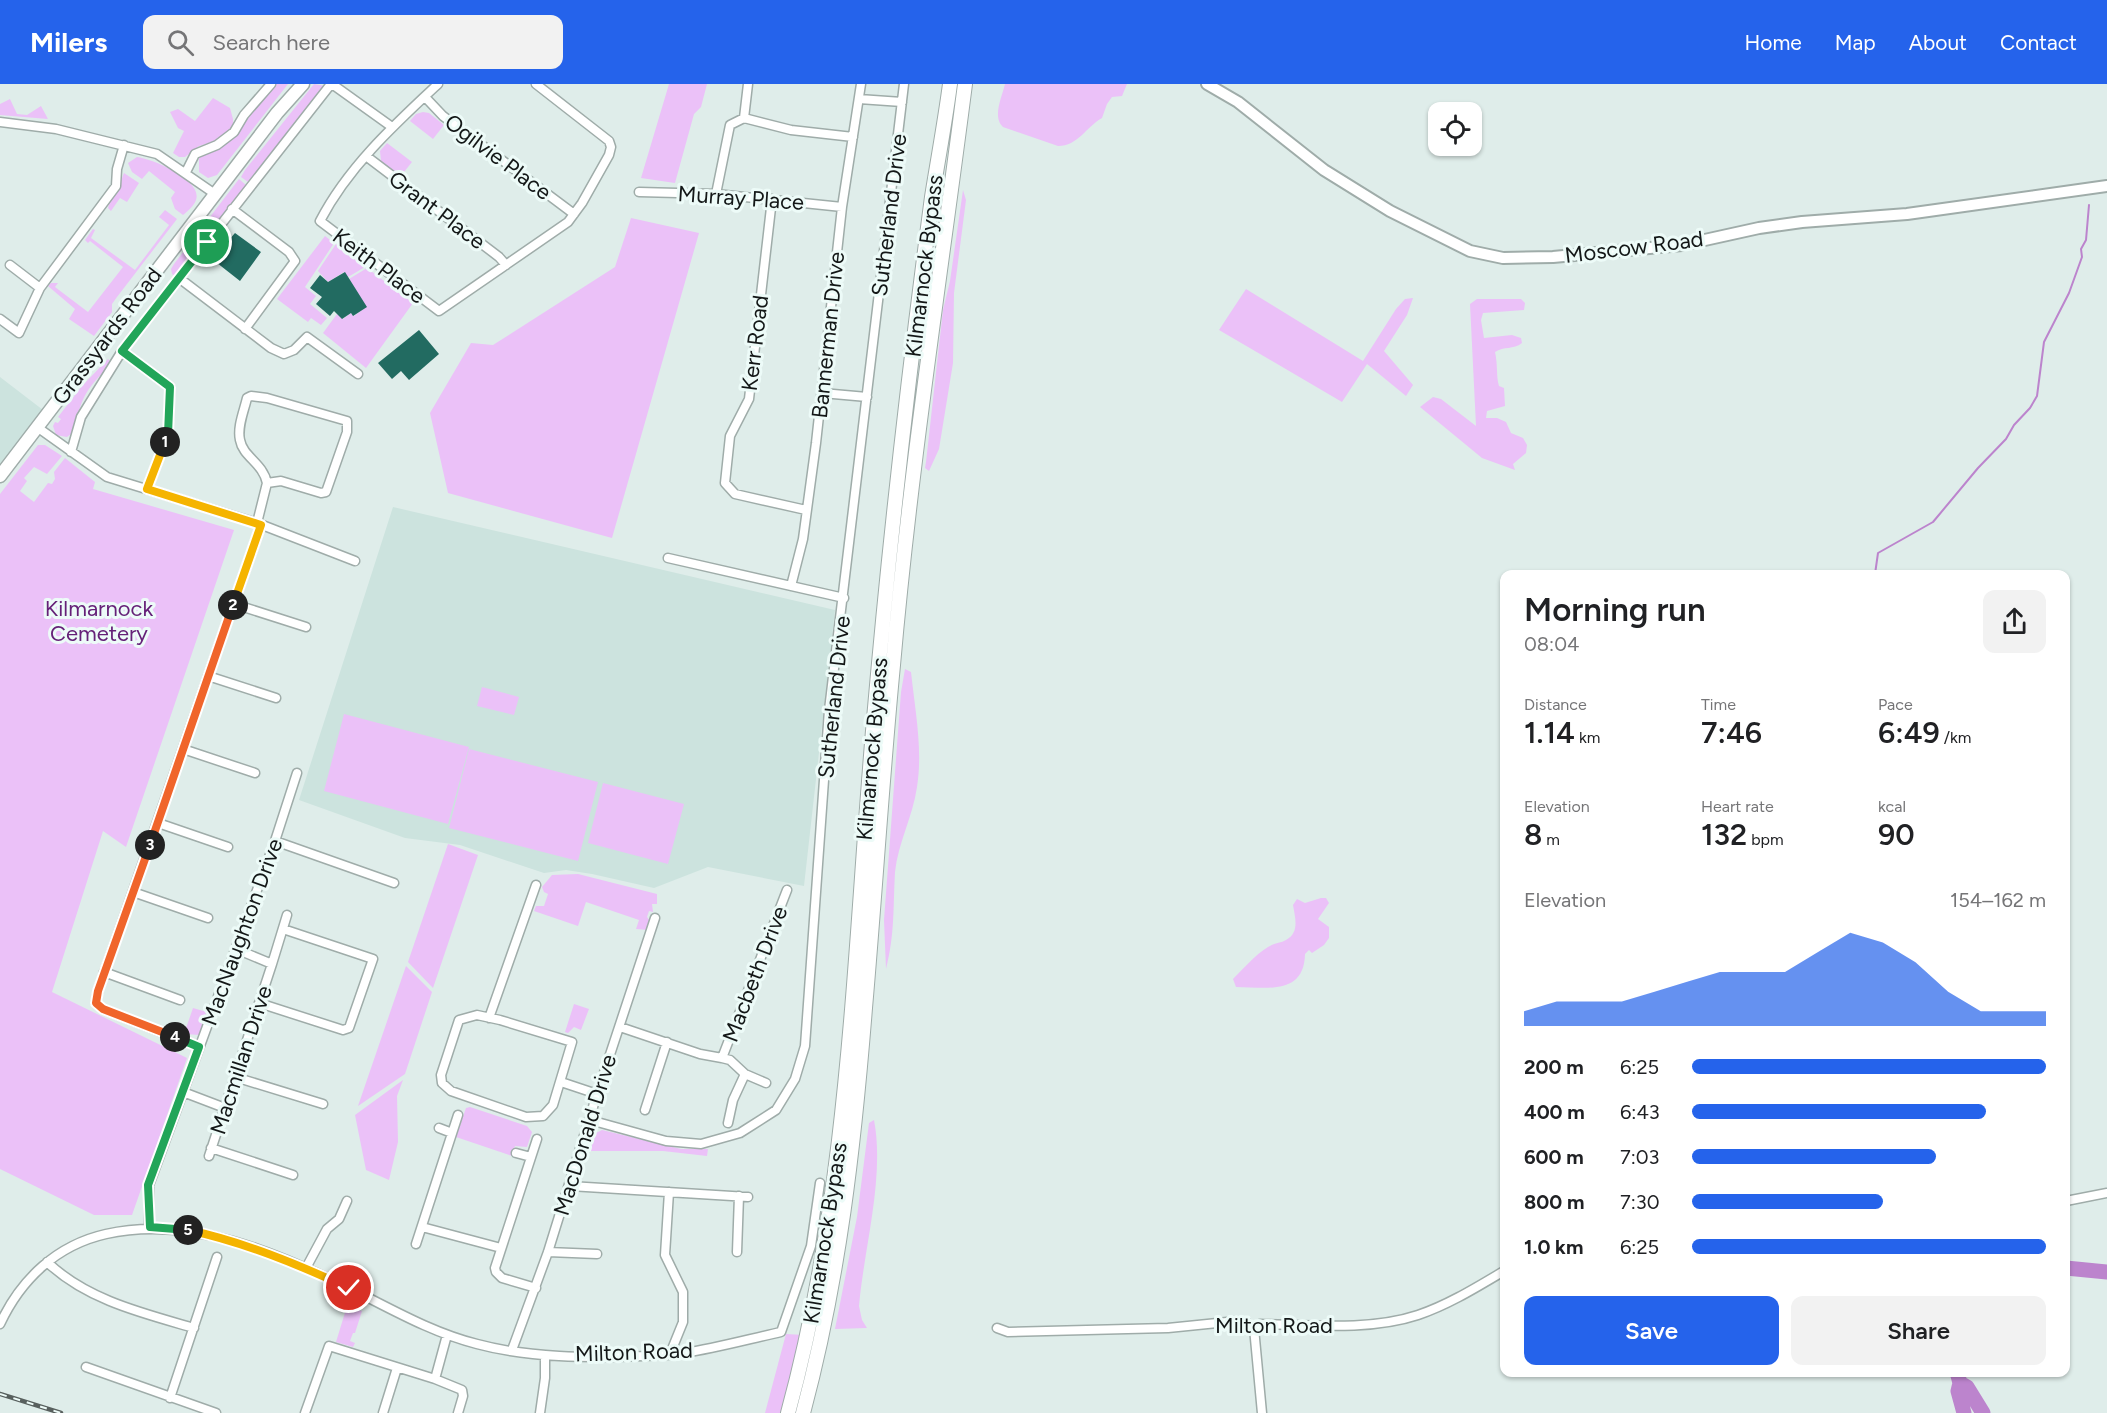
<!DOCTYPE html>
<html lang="en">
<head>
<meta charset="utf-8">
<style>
  body { margin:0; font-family:Figtree,sans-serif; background:#f2f2f2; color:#202124; height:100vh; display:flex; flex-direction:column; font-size:22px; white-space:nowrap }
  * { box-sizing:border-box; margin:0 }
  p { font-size:20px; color:#757577 }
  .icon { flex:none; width:33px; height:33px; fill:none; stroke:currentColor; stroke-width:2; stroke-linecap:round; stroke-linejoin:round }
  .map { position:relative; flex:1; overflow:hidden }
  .drawer { position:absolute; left:1500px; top:486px; width:570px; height:807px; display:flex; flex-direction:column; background:#fff; border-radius:12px; box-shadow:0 2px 4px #0004 }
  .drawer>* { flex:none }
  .tools { position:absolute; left:1428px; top:18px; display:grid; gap:12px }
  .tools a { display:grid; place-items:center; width:54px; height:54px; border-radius:12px; background:#fff; box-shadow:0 2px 4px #0004; font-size:30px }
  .pin { position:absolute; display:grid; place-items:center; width:51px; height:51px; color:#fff; margin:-26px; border:3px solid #fff; border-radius:50%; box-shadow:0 2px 6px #0007 }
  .km { position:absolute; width:30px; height:30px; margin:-15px; border-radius:50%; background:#222; color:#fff; font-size:16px; line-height:30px; text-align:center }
  .round { display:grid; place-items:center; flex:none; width:63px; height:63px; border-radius:12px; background:#f2f2f2 }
  .headline { display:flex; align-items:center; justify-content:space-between; height:102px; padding:0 24px }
  h1 { font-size:33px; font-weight:600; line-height:45px }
  .stats { display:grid; grid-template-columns:repeat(3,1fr); gap:9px; height:102px; padding:6px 24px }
  .stats div { display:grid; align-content:center }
  .stats b { font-size:30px; font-weight:600 }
  .stats small { font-size:16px; font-weight:400 }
  .stats p { font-size:16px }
  .chart { height:168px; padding:12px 24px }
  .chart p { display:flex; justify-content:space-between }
  .chart svg { width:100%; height:108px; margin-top:6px; fill:#2563eb; opacity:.7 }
  .button { display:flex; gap:12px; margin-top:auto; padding:12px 24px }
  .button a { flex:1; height:69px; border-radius:12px; background:#2563eb; color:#fff; font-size:24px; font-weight:600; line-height:69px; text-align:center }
  .button a+a { background:#f2f2f2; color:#202124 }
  ul { padding:0 24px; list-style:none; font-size:20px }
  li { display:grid; grid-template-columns:96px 72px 1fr; align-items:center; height:45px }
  li i { height:15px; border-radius:8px; background:#2563eb }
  header { display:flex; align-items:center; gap:36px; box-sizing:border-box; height:84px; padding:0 30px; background:#2563eb; color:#fff }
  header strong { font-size:28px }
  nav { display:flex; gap:33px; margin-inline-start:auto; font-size:21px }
  .search { width:420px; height:54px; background:#f2f2f2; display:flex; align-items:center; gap:15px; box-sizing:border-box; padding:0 21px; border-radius:12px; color:#757577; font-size:22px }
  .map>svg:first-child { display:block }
  .built { fill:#cce3de }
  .green { fill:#ebc1f8 }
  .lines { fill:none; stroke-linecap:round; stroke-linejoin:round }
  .stream { stroke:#bc84cd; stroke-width:2 }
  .river { stroke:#bc84cd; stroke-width:15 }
  .building { fill:#226b61 }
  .minor-casing { stroke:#9faca9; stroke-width:11 }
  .tertiary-casing { stroke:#9faca9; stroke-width:14 }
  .secondary-casing { stroke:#9faca9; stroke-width:15 }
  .trunk-casing { stroke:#9faca9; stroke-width:16 }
  .minor { stroke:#fff; stroke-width:8 }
  .tertiary { stroke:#fff; stroke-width:10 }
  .secondary { stroke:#fff; stroke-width:12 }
  .trunk { stroke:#fff; stroke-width:14 }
  .rail-casing { stroke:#58605e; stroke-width:4.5 }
  .rail { stroke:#edfbf8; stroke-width:2; stroke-dasharray:7; stroke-linecap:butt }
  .split-1-casing { stroke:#fff; stroke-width:12 }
  .split-2-casing { stroke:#fff; stroke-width:12 }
  .split-3-casing { stroke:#fff; stroke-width:12 }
  .split-4-casing { stroke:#fff; stroke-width:12 }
  .split-5-casing { stroke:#fff; stroke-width:12 }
  .split-6-casing { stroke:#fff; stroke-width:12 }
  .split-1 { stroke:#22a559; stroke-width:8 }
  .split-2 { stroke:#f5b400; stroke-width:8 }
  .split-3 { stroke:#f0652b; stroke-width:8 }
  .split-4 { stroke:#f0652b; stroke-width:8 }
  .split-5 { stroke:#22a559; stroke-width:8 }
  .split-6 { stroke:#f5b400; stroke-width:8 }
  .labels { text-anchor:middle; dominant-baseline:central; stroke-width:6; stroke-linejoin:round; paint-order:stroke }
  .street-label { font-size:22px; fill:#131717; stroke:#edfbf8 }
  .park-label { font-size:22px; fill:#652078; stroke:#edfbf8 }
</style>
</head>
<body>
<header>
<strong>Milers</strong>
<div class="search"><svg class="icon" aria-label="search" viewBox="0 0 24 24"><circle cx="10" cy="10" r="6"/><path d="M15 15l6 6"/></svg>Search here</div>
<nav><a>Home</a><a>Map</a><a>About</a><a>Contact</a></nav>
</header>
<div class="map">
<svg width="2107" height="1329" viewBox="0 0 2107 1329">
  <rect width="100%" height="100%" fill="#dfedea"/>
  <!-- built -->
  <path class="built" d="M0 293 43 326 0 391Z
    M393 423 835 526 804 802 708 783 654 804 592 790 566 786 544 789 460 761 405 754 299 716Z"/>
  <!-- green -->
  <path class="green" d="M276 0H288L217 91 208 94 199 88V74L228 58Z
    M314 0 325 2 248 98 241 93 245 86Z
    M669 0H707L701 23 694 30 675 99 641 94Z
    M1005 0H1127L1122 12 1112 13 1107 20 1102 34C1086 43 1078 62 1058 62L1003 43C992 33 1002 13 1005 0Z
    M213 14 230 24 233 35V42L218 56 199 62 185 73H179L173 69 184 47 178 44 170 28 178 25 195 37Z
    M10 15 17 30 27 31 41 22 48 35 0 31V20Z
    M423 28 429 29 444 41 433 55 410 37 416 30Z
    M387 59 412 78 400 93 381 77 380 67Z
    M137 73C153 75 203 96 196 116 194 122 188 127 183 131L175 125 171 114 175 108 149 87 142 95 132 88 128 79Z
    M124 89 139 99 127 118 120 114 111 127 108 124C111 112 120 101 124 89Z
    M239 95 246 101 176 193 172 190 171 185 174 180Z
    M963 106 966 116 954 209 953 279 939 365 929 387 925 384 926 378 943 226 950 197Z
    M165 126 177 135 117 213 112 220V228L94 252 69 235 75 225 48 202 51 199H58L55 203 88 228 123 183 90 157 88 159 85 156 93 145 95 146 91 154 135 186 169 141 159 133Z
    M631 134 699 149 612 454 448 409 430 329 471 259 493 261 615 183Z
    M325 152 334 159 305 203 316 212 310 220 327 234 321 241 311 234 308 238 277 215Z
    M336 160 365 183 348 193 344 188 328 198 318 187Z
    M367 184 413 219 366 284 323 249 337 230 343 235 351 229 354 232 366 223 349 195Z
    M1246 205 1363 277 1396 225 1405 215 1413 214 1407 231 1384 267 1413 301 1406 312 1367 280 1342 318 1219 246Z
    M1477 215H1521L1525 219 1524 226 1483 229 1481 236 1484 254 1512 251 1521 254 1522 259C1513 266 1504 262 1495 268 1498 281 1496 292 1499 302L1504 304 1505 322 1487 327 1486 334H1497L1506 338 1511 349 1523 354 1527 361 1526 369 1513 380 1515 386 1482 374 1420 323 1433 313 1441 315 1476 342 1470 220Z
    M108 275 112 279C97 295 85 305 79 327 77 334 77 340 75 347L67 353 56 351 53 342 55 338 58 339 61 335 58 333 82 302Z
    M38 361H45L62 372 47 390 34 383 24 394 27 397 20 407 34 418 48 399 52 400 55 395 54 388 65 374 95 398 93 405 234 446 126 763 103 747 52 908 187 974 132 1131H94L0 1085V410Z
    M905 585 911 588C915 626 923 665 917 703 913 732 898 759 895 788 893 824 895 849 886 885L884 836 901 608Z
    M482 603 519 613 514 631 477 622Z
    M344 630 469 663 448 740 324 707Z
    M469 665 598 698 578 777 449 744Z
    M603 699 684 720 668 780 588 759Z
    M448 760 478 771 433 904 408 878Z
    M578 790 657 810V820H652L653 828 649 827 647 833 651 838 649 846 636 845 639 836 586 818 578 842 534 827 536 822H544L548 810 544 808 542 803 552 791Z
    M1321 814H1326L1329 819 1318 835 1329 843V854L1324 861 1312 869 1309 866 1305 870C1304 912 1266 903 1236 903L1233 895C1244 884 1255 871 1268 863 1274 859 1281 859 1286 856 1300 849 1295 833 1293 821L1297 815 1305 819Z
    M406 882 432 908 405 990 358 1022Z
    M574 920 589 925 581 946 574 943 568 949 565 948Z
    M193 924 210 929 200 951 184 950Z
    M403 996 397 1012 398 1058 389 1096 366 1086 355 1031Z
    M470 1023 527 1042 532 1048 527 1063 515 1062 512 1072 456 1053 466 1024Z
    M874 1036C885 1093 864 1164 859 1222L862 1236 867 1244 835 1245 857 1133 869 1039Z
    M602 1046 681 1065H708L707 1072 663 1067H590L596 1049Z
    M347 1222 362 1227 355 1249H353L350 1257 355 1259 353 1263 336 1258Z
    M786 1250 804 1251 783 1329H765Z"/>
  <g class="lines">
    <!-- stream -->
    <path class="stream" d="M1875 490 1878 469 1933 438 1978 384 2006 355 2014 341 2030 324 2037 312 2044 258 2069 209 2082 173 2081 165 2086 156 2089 121"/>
    <!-- river -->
    <path class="river" d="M2066 1184 2107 1188
      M1957 1288 1960 1299 1967 1303 1983 1329
      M1960 1299 1958 1307 1964 1329"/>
  </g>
  <!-- building -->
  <path class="building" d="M235 149 261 168 240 197 212 175Z
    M345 188 367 223 353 232 351 229 342 235 334 227 330 232 316 220 322 213 310 204 320 191 328 198Z
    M419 246 439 270 409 296 401 287 392 295 378 279Z"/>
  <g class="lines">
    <defs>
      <path id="minor" d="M332 0 392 43
        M438 0C394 41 348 83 320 137L439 227 568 138 582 119 609 71 611 63 609 57 536 0
        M425 13 443 32 574 130
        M859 15 902 18
        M744 34 748 0
        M0 38 56 45 157 70 215 110
        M366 72 499 173 506 181
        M186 88 195 70 217 61 234 48 244 31 271 0
        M639 108 716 110 842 123
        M716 110 730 41 744 34 791 46 853 53
        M772 115 749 315 730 352 725 399 735 410 806 426
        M232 125 289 168 295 177 245 245
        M10 181 40 204 116 102 117 85 124 61
        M179 194 271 264 284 270 294 266 307 253 358 290
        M0 235 19 249 40 204
        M122 267 170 303 168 350 147 405
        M822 309 867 313
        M37 343 107 393 257 439 355 477
        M71 368 81 333 122 267 331 0
        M257 439 267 399C263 379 243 373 240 356 237 343 244 327 247 314L251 312 267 314 347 337V348L326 408 321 409 281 397 267 399
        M668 474 844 514
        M791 502 803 455 816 359 842 123 861 0
        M234 520 306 543
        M208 592 276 614
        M183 665 255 689
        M158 739 228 763
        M275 757 394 799
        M133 808 208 834
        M236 865 272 880 287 831
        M104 888 180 916
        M259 919 343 946 349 944 373 875 283 845
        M477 931 500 936 572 958 553 1021 543 1032 526 1033 451 1007 442 999 441 991 459 936Z
        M489 934 536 801
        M620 943 700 970 722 974 787 806
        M199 963 103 925 96 919 98 907 261 441
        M722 974 730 976 745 990 766 999
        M235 993 323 1020
        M561 998 597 1010
        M183 1008 225 1024
        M645 1026 667 958
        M590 1036 666 1057 701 1060 740 1049 776 1026 795 995 805 962 829 626 904 0
        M728 1039 733 1016 745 990
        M439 1044 452 1049
        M211 1064 293 1091
        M516 1069 531 1073
        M209 1072 272 880
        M570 1102 748 1113
        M669 1108 665 1171 683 1208V1238L670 1270
        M2066 1117 2107 1109
        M149 1143V1101L275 757 297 689
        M422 1143 501 1164
        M416 1160 458 1031
        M548 1168 597 1170
        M737 1168 739 1112
        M47 1178C87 1216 142 1229 194 1244
        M306 1184 327 1145 339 1135 347 1117
        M536 1204 502 1194 496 1188 495 1184 537 1055
        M0 1240C21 1195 57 1161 106 1150 191 1131 277 1169 353 1206 393 1226 433 1249 477 1260 529 1274 589 1274 643 1272 657 1271 671 1272 684 1269 716 1264 749 1255 781 1248L811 1162 820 1099
        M997 1244 1008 1248 1168 1244 1237 1237 1246 1238 1254 1244
        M1254 1244 1260 1240C1310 1241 1370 1247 1418 1231 1448 1221 1477 1203 1504 1187
        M1254 1244 1262 1329
        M512 1266 548 1168 597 1010 655 834
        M86 1283 216 1329
        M435 1295 447 1251
        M170 1314 217 1173
        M305 1329 329 1262 435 1295 462 1306 463 1312 458 1329
        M383 1329 397 1284
        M540 1329 545 1294V1271"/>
      <path id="tertiary" d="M1207 0 1238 18 1324 86 1390 127 1470 167 1503 174 1553 173 1682 161 1759 144 1802 138 1907 130 2107 102"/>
      <path id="secondary" d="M0 392 277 29 303 0"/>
      <path id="trunk" d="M788 1329C850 1103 854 867 874 635 889 461 909 287 932 113 938 75 945 38 950 0
        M803 1329C839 1195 854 1062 865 924 875 810 882 695 893 581 910 387 940 194 965 0"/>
    </defs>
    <!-- minor casing -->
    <use href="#minor" class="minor-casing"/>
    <!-- tertiary casing -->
    <use href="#tertiary" class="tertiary-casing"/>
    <!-- secondary casing -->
    <use href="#secondary" class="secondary-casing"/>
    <!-- trunk casing -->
    <use href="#trunk" class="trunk-casing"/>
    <!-- minor -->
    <use href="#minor" class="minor"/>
    <!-- tertiary -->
    <use href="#tertiary" class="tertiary"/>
    <!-- secondary -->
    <use href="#secondary" class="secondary"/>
    <!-- trunk -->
    <use href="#trunk" class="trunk"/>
    <defs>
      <path id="rail" d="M0 1310 61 1329"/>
    </defs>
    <!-- rail casing -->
    <use href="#rail" class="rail-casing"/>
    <!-- rail -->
    <use href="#rail" class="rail"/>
  </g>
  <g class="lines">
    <defs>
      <path id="split-1" d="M165 358 168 350 170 303 122 267 207 158"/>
      <path id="split-2" d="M165 358 147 405 261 441 233 521"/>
      <path id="split-3" d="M150 761 233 521"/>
      <path id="split-4" d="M150 761 98 907 96 919 103 925 175 953"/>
      <path id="split-5" d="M175 953 199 963 148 1101 150 1143 188 1146"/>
      <path id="split-6" d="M188 1146C244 1158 297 1180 349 1204"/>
    </defs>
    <!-- split-1 casing -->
    <use href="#split-1" class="split-1-casing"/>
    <!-- split-2 casing -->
    <use href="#split-2" class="split-2-casing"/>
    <!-- split-3 casing -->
    <use href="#split-3" class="split-3-casing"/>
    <!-- split-4 casing -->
    <use href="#split-4" class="split-4-casing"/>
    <!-- split-5 casing -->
    <use href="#split-5" class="split-5-casing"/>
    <!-- split-6 casing -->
    <use href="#split-6" class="split-6-casing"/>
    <!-- split-1 -->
    <use href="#split-1" class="split-1"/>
    <!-- split-2 -->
    <use href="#split-2" class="split-2"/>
    <!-- split-3 -->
    <use href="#split-3" class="split-3"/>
    <!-- split-4 -->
    <use href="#split-4" class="split-4"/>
    <!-- split-5 -->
    <use href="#split-5" class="split-5"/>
    <!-- split-6 -->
    <use href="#split-6" class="split-6"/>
  </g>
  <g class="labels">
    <!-- street labels -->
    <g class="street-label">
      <text transform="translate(498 73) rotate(37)">Ogilvie Place</text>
      <text transform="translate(741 114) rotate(4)">Murray Place</text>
      <text transform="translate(437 126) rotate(37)">Grant Place</text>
      <text transform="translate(889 131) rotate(-83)">Sutherland Drive</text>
      <text transform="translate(1634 163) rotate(-7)">Moscow Road</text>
      <text transform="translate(379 182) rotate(37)">Keith Place</text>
      <text transform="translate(924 182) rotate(-83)">Kilmarnock Bypass</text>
      <text transform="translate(828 251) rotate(-84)">Bannerman Drive</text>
      <text transform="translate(107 252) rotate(-53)">Grassyards Road</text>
      <text transform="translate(755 259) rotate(-83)">Kerr Road</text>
      <text transform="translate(834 613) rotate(-84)">Sutherland Drive</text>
      <text transform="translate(872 665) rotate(-85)">Kilmarnock Bypass</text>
      <text transform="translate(242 848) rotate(-70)">MacNaughton Drive</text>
      <text transform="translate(755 890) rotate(-69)">Macbeth Drive</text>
      <text transform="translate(241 976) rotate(-72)">Macmillan Drive</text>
      <text transform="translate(585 1051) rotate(-73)">MacDonald Drive</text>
      <text transform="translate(825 1149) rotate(-81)">Kilmarnock Bypass</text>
      <text x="1274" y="1241">Milton Road</text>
      <text transform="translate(634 1268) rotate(-2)">Milton Road</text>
    </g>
    <!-- park labels -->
    <g class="park-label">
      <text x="99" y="524">Kilmarnock<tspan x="99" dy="25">Cemetery</tspan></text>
    </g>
  </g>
</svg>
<div class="tools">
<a><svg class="icon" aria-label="locate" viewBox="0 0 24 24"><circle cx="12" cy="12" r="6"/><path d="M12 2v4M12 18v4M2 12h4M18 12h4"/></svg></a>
</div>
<div class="pin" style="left:207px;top:158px;background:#1e9e55"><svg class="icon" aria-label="arrive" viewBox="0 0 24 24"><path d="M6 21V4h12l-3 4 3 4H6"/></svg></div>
<div class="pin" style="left:349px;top:1204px;background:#d93025"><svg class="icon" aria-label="check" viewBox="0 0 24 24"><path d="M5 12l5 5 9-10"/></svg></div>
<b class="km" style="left:165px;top:358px">1</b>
<b class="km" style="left:233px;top:521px">2</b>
<b class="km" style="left:150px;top:761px">3</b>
<b class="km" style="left:175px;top:953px">4</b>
<b class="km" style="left:188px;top:1146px">5</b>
<section class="drawer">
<div class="headline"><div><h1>Morning run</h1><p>08:04</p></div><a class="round"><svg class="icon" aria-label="share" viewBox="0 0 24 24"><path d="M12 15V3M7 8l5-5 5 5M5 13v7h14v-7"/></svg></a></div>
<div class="stats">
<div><p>Distance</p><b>1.14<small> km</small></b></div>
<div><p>Time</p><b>7:46</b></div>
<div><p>Pace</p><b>6:49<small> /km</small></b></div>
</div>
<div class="stats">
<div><p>Elevation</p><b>8<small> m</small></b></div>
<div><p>Heart rate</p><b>132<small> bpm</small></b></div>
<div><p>kcal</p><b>90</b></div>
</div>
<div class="chart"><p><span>Elevation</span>154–162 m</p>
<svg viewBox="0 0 160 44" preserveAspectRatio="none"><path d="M0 44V38L10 34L20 34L30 34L40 30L50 26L60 22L70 22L80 22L90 14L100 6L110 10L120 18L130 30L140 38L150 38L160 38V44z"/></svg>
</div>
<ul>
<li><b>200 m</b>6:25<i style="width:100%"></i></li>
<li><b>400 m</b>6:43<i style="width:83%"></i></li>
<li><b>600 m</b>7:03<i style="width:69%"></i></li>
<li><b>800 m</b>7:30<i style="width:54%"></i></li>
<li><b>1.0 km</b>6:25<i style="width:100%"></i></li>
</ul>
<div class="button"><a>Save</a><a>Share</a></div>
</section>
</div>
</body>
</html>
